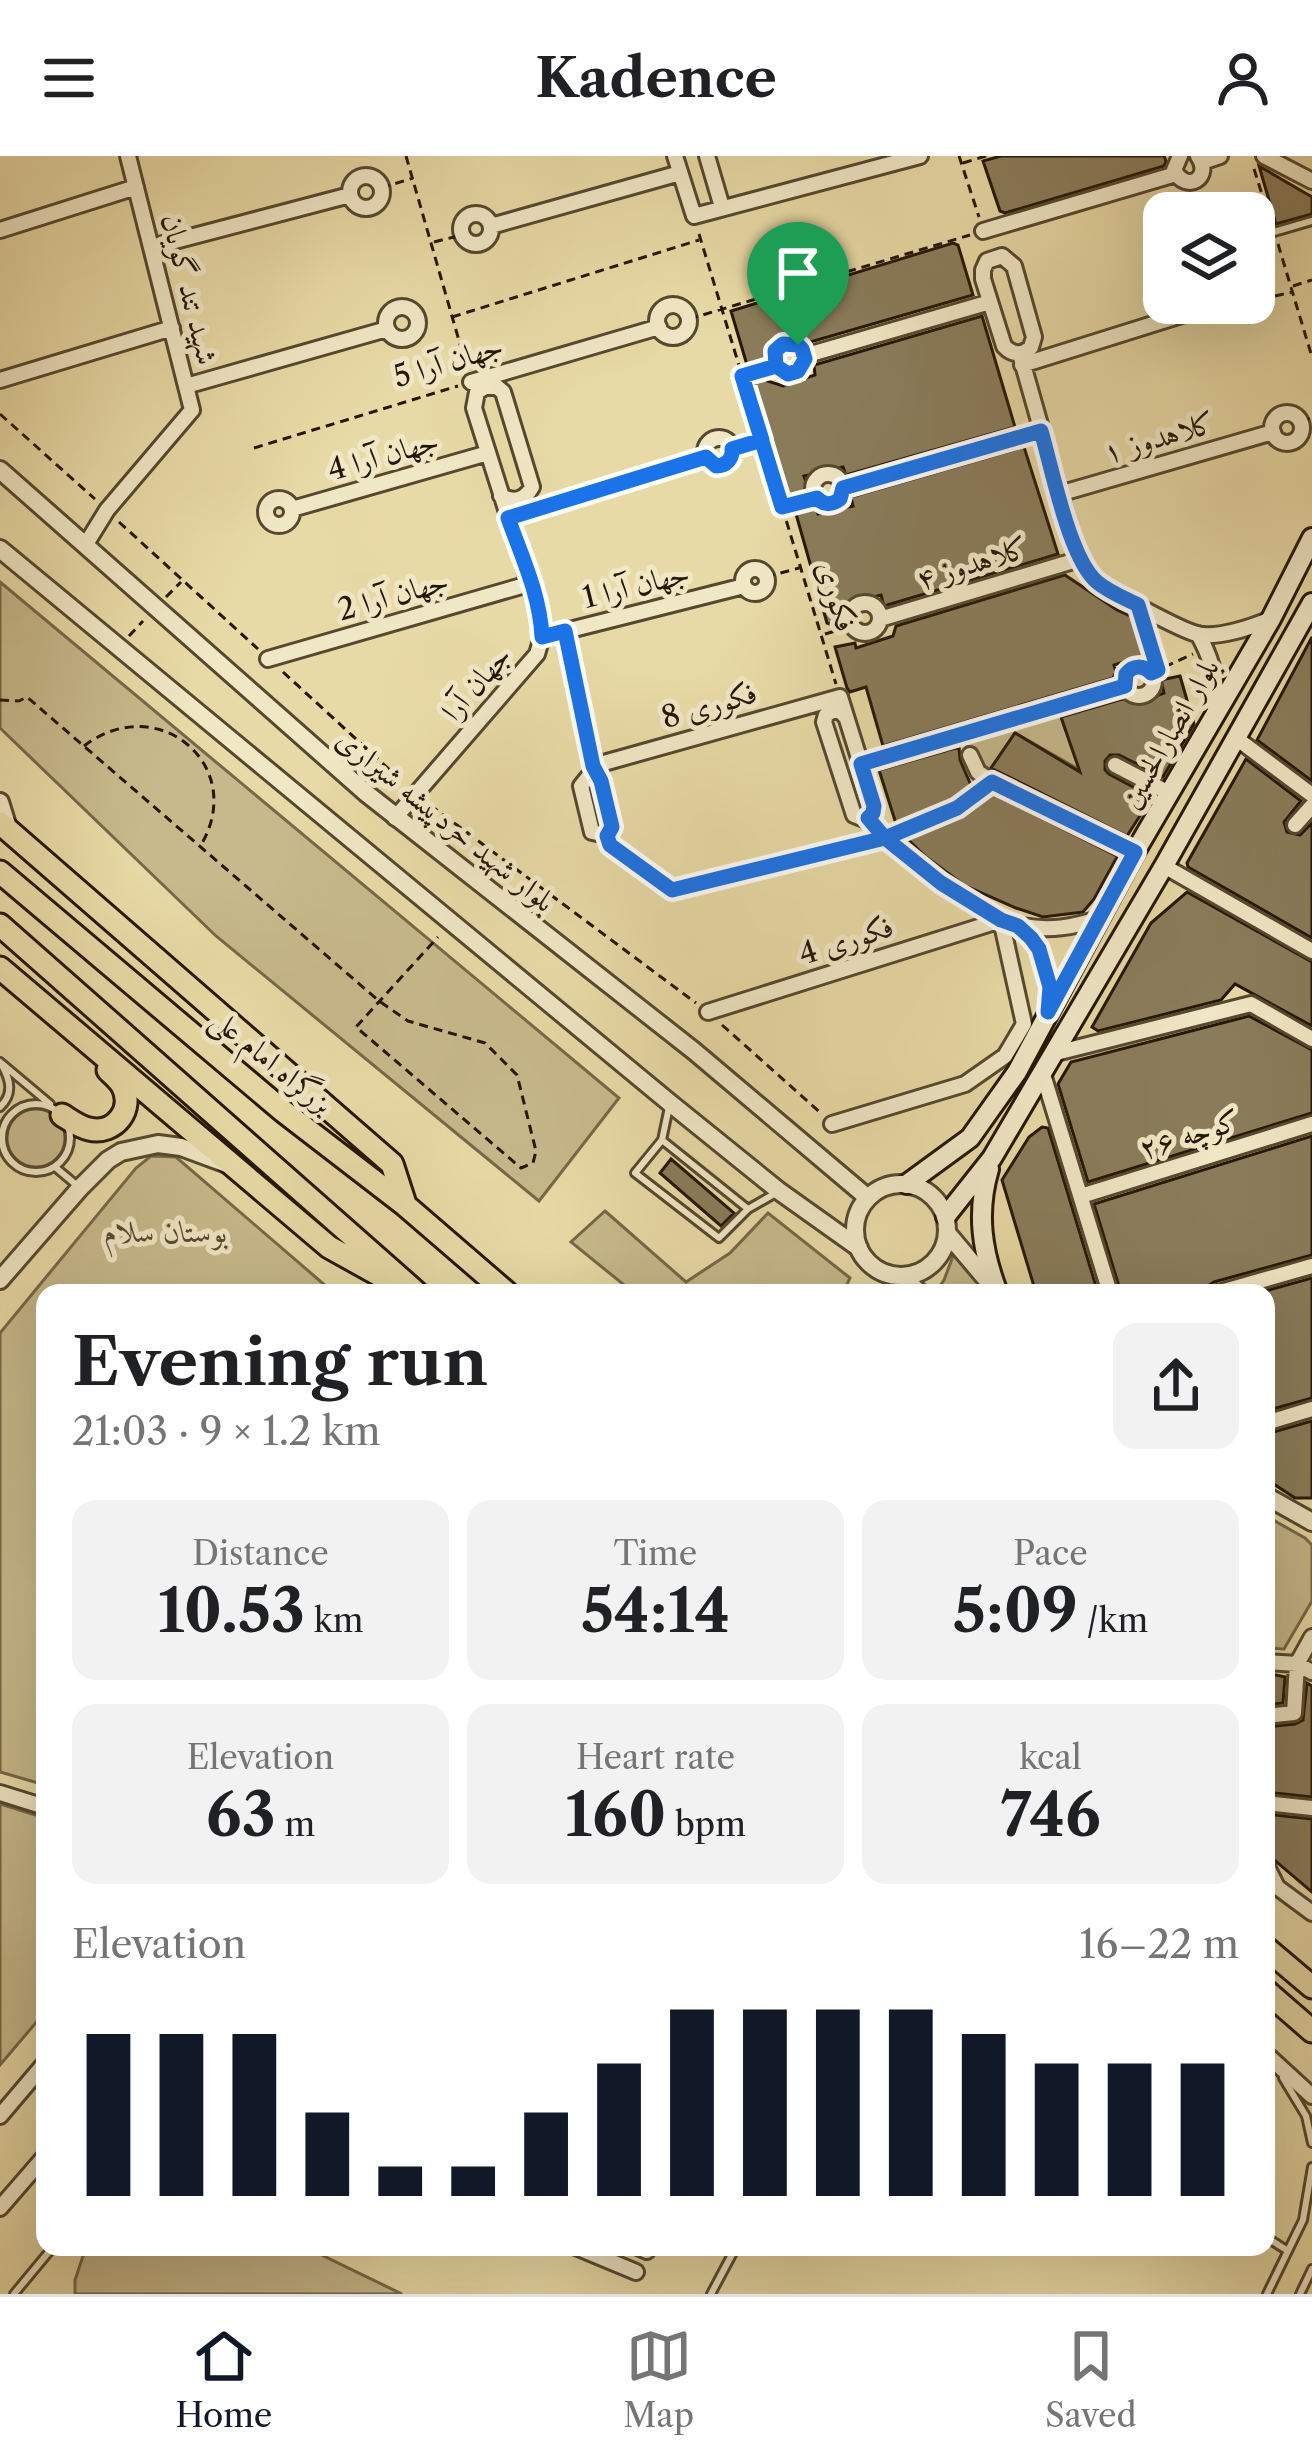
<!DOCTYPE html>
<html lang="en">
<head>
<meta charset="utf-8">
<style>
  body { margin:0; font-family:"Libre Caslon Text",Amiri,serif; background:#f2f2f2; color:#202124; height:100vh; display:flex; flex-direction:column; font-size:45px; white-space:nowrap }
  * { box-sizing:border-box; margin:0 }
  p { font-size:39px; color:#757577 }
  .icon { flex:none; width:66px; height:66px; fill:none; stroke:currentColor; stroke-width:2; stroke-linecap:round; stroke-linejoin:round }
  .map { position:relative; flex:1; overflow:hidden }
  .details { position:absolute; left:36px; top:1128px; width:1239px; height:972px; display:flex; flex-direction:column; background:#fff; border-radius:24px; box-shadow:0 12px 48px #0002 }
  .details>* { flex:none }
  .tools { position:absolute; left:1143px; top:36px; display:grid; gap:24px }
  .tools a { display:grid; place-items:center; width:132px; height:132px; border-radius:24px; background:#fff; box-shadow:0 12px 48px #0002; font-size:60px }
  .pin { position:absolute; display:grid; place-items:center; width:102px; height:102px; color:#fff; margin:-123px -51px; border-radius:50% 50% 50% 0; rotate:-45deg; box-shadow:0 0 12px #0007 }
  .pin .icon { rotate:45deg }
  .round { display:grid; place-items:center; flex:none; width:126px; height:126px; border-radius:24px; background:#f2f2f2 }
  .summary { display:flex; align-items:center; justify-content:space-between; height:204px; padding:0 36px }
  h1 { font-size:66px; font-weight:700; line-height:90px }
  .metrics { display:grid; grid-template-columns:repeat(3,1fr); gap:18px; height:204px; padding:12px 36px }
  .metrics div { display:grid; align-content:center; border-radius:24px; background:#f2f2f2; text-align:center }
  .metrics b { font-size:60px; font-weight:700 }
  .metrics small { font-size:33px; font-weight:400 }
  .metrics p { font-size:33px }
  .chart { height:336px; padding:24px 36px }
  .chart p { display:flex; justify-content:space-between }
  .chart svg { width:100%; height:216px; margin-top:12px; stroke:#111827; stroke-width:6 }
  header { display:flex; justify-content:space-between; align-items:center; height:156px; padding:0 36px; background:#fff; font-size:54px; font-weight:700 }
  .menu { display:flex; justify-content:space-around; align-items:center; height:168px; border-top:3px solid #e0e0e0; background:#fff; font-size:33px; color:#757577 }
  .menu a { display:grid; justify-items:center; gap:6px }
  .menu .current { color:#111827 }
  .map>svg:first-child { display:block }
  .green { fill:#c7b98b; stroke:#766849; stroke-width:3 }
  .building { fill:#8a7c5a; stroke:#241707; stroke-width:3 }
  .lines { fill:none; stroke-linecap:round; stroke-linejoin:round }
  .service-casing { stroke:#55482f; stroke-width:12 }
  .minor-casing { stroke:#55482f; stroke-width:20 }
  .tertiary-casing { stroke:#55482f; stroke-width:22 }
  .secondary-casing { stroke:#241707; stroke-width:24 }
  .trunk-casing { stroke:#241707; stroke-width:27 }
  .path { stroke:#241707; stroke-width:3; stroke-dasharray:9 6; stroke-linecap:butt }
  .service { stroke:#f0e7c5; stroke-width:6 }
  .minor { stroke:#f0e7c5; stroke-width:14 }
  .tertiary { stroke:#f0e7c5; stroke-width:16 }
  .secondary { stroke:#f0e7c5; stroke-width:18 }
  .trunk { stroke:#e8daa6; stroke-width:21 }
  .route-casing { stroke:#fff; stroke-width:24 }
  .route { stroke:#1a73e8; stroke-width:15 }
  .labels { text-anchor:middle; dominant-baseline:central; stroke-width:10; stroke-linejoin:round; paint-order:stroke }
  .street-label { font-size:30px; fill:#241707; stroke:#f0e7c5 }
  .park-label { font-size:30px; font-style:italic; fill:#55482f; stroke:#f0e7c5 }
</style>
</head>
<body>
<header><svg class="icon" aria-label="menu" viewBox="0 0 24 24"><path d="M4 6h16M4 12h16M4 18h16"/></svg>Kadence<svg class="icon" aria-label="person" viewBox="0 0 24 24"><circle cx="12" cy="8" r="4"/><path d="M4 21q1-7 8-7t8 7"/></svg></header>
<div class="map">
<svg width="1312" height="2138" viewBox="0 0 1312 2138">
  <rect width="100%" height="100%" fill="#e8daa6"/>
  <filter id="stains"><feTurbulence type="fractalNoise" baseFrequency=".00167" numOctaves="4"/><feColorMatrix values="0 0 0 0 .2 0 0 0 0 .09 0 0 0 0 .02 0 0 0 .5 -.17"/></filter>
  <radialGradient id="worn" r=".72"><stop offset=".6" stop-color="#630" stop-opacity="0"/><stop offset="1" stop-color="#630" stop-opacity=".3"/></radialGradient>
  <!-- green -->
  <path class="green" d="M0 426 619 942 539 1045 216 780 0 572Z
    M1058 553 1080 614 1015 577 990 614 971 602 964 582Z
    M7 982a29 29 0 1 1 58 0a29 29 0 1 1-58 0Z
    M151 1000 176 1001 334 1137H45V1629L0 1616V1177L136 1012Z
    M605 1055 686 1126 730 1097 768 1057 850 1122 843 1137H634L571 1086Z
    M955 1095 987 1137H935L944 1124Z
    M1266 1360 1305 1382 1312 1389V1445L1284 1493 1266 1492Z
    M0 1648 45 1662V1856L0 1909Z
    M86 2091H305L402 2138H75V2124Z"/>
  <!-- building -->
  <path class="building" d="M1001 0H1164L1166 5 1164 10 1005 57 1000 55 983 5Z
    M1259 10 1312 41V58L1276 68Z
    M953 87 958 89 973 139 807 187 804 180 766 190 768 202 761 213 747 209 731 155Z
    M982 160 1015 271 846 319 843 311 804 320 808 331 805 344 798 343 816 352 818 358 835 354 853 350 851 341 1024 291 1058 398 884 450 881 439 843 449 845 460 842 472 827 467 796 358 797 342 785 340 754 236 755 221 783 230 815 219 814 209Z
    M1065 419 1117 454 1139 464 1150 498 1114 509 1116 516 1113 522 883 590 866 531 850 536 847 532 835 491 855 487 856 492 893 480 896 470Z
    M1312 481V625L1257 584Z
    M1180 520 1194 568 1163 621 1119 599H1110L1105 605V614L1109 618 1152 641 1127 680 991 612 1015 577 1080 616 1061 561 1122 543 1143 545 1164 537 1161 524Z
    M959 591 960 604 974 636 978 630 1115 699 1117 701 1094 743 1083 756 1043 761 1016 752 964 729 926 701 898 674 879 614Z
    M1246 603 1301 645 1284 666 1287 676 1300 679 1312 667V782L1188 711 1187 707Z
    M1187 736 1312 806V870L1235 828 1221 844 1098 875 1092 871 1151 767Z
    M1249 860 1312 894V957L1088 1026 1058 928 1071 906Z
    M1042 971 1048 972 1098 1137H1036L1002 1024 1029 981Z
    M1312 980V1099L1214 1126 1208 1130 1206 1137H1121L1094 1048Z
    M671 1003 734 1057 721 1070 660 1017Z
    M1312 1122V1242L1266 1255V1137H1258Z
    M1312 1265V1342H1295L1266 1323V1278Z
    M1266 1517 1285 1521 1283 1547 1266 1549Z
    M1307 1527 1312 1530V1641L1266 1636V1571L1295 1568 1303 1564Z
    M1266 1658 1312 1663V1736L1266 1697Z"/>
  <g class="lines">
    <defs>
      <path id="service" d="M1274 76 1312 65
        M0 906 50 948
        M2 982a34 34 0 1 1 68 0a34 34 0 1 1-68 0Z
        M0 951C14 938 10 924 2 909
        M669 951 662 984 635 1017 719 1082 748 1053 776 1037
        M662 984 748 1053
        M55 1011 80 1032
        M1283 1922 1306 1960 1312 1987
        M1266 2081 1288 2095
        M14 2138 53 2091
        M711 2138 736 2091
        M1267 2138 1303 2064 1312 2011
        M1300 2138 1312 2113"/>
      <path id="minor" d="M675 0 694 60 920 0
        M707 0 722 51
        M1180 0 1174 14C1186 38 1213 22 1198 0
        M1264 0 1312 25
        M1202 6 1220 0
        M350 36a16 16 0 1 1 32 0a16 16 0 1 1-32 0Z
        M461 73a15 15 0 1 1 30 0a15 15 0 1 1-30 0Z
        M491 70 680 17
        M0 74 136 31
        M983 75 1176 18
        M152 91 350 39
        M1002 100 1014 110 1034 181 1031 191C1023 200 1012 199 1004 190L983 123V114L987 105Z
        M1236 147 1246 153 1259 148 1262 134 1254 125
        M657 165a16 16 0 1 1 32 0a16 16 0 1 1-32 0Z
        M386 167a16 16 0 1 1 32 0a16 16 0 1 1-32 0Z
        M774 202a15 15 0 1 1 30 0a15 15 0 1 1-30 0Z
        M1020 198 1075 392C1081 404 1085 415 1095 424 1107 435 1181 474 1197 478 1217 483 1252 471 1271 463
        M804 200 990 146
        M1022 209 1220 147
        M0 224 172 172
        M471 226 659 171
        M186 230 387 173
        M1272 272a15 15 0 1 1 30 0a15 15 0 1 1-30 0Z
        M705 296a14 14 0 1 1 28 0a14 14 0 1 1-28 0Z
        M813 333a15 15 0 1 1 30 0a15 15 0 1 1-30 0Z
        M843 332 1041 275
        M1059 338 1273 276
        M266 356a13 13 0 1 1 26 0a13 13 0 1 1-26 0Z
        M292 353 488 297
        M508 362 706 300
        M86 388 107 354 192 254 128 0
        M743 425a12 12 0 1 1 24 0a12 12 0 1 1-24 0Z
        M850 462a15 15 0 1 1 30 0a15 15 0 1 1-30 0Z
        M880 463 1080 403
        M1198 478C1211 501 1219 527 1215 554
        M542 481 744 430
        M268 503 532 427
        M1124 525a15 15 0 1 1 30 0a15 15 0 1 1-30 0Z
        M1236 582 1312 639
        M970 599 978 616 992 626 1135 696
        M861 608 1125 530
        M1115 609 1169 637
        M589 620 601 625 612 671 607 679 592 676 581 630Z
        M601 625 593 610 840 541 874 650 871 660 864 663 854 659 824 566 826 559 832 555H840L845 560
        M395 662 537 498 542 481 541 464 474 252 477 236 485 231H497L503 236 532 331C525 344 514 347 501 340
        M868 662C899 697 977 762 1023 770 1050 775 1073 771 1098 763
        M1295 669 1312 650
        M607 679 615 694 672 734 885 682
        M1164 710 1312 795
        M1019 770C1042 792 1051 819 1049 851
        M708 856 1001 764 1024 868 1005 900 965 928 832 968
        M1052 898 1251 848 1312 883
        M1042 915 1110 1137
        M1081 1040 1312 968
        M1217 1137 1312 1110
        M1266 1267 1312 1253
        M1266 1506 1297 1508 1312 1516
        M1266 1560 1294 1557 1297 1508 1312 1481
        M0 1637 45 1651
        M1266 1647 1312 1652
        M1266 1709 1277 1731 1312 1757
        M1266 1898 1312 1940
        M0 1960 45 1907
        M0 2052 45 2000
        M576 2091 636 2116
        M638 2091 647 2095"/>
      <path id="tertiary" d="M0 314 366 637 694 895 868 1042
        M0 393 670 947 779 1035 859 1092
        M0 646 9 675
        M855 1074a46 46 0 1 1 92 0a46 46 0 1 1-92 0Z
        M948 1078 997 1136
        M901 1120 920 1137
        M0 1124 80 1032 108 1004 121 996 158 988 181 991 227 1008
        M1266 1340 1312 1366"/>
      <path id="secondary" d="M989 1013C976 1057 982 1095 998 1137
        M907 1028 970 982 1017 916 1135 696 1271 463 1312 382
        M946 1060 992 1002 1164 710 1312 447"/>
      <path id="trunk" d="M0 667 392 1008 405 1048
        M0 716 283 955 405 1049 507 1137
        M0 769 417 1137
        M0 812 329 1091 392 1126
        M62 959C70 964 79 971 89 973 115 979 135 953 122 929 118 923 113 919 108 914
        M1266 1792 1312 1831
        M1266 1835 1312 1875"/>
    </defs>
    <!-- service casing -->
    <use href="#service" class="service-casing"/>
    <!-- minor casing -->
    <use href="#minor" class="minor-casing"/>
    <!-- tertiary casing -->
    <use href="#tertiary" class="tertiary-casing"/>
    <!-- secondary casing -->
    <use href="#secondary" class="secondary-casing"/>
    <!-- trunk casing -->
    <use href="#trunk" class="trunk-casing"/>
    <!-- path -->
    <path class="path" d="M406 0 466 209
      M959 0 979 61
      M963 7 986 0
      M1254 13 1271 67
      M381 32 413 22
      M699 78 836 528
      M434 86 462 79
      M1278 88 1312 201
      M1293 130 1312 124
      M1275 140 1293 136
      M452 161 699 84
      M689 163 970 79
      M743 220 776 210
      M0 258 95 343
      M1301 265 1312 262
      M254 292 458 230
      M732 293 759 285
      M784 351 817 342
      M119 366 258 493
      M766 421 799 412
      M166 441 181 426
      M1144 470 1158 514
      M825 478 852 470
      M129 480 143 465
      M568 488 590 596
      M283 516 404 627
      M1151 517 1193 498
      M0 544 19 545 27 541 379 845 408 865 485 887 517 919 536 995 533 1007 521 1012 356 871 438 781
      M84 590C157 534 248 609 201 689
      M430 649 696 847
      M905 674 957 652 981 634
      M722 869 822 958"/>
    <!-- service -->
    <use href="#service" class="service"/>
    <!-- minor -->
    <use href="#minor" class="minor"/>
    <!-- tertiary -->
    <use href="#tertiary" class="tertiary"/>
    <!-- secondary -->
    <use href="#secondary" class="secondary"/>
    <!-- trunk -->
    <use href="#trunk" class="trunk"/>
  </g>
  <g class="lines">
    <defs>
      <path id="route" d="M798 189 783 188 775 195 776 210 742 220 762 284 732 293C733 303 726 310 716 310L706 301 508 362C522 401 540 439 542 481L565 475 593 610 601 625 612 671 607 680 610 689 672 734 885 682 941 727 1001 764 1018 770 1031 782 1039 793 1050 831 1048 856 1135 696 992 626 957 652 885 682 868 662 873 657 874 650 861 608 1125 530 1126 518C1133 509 1143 509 1151 517L1158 514 1138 449C1124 442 1109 436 1097 426 1069 402 1052 312 1041 275L843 332 840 343C832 349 824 350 817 342L782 351 742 220 776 210 788 218 798 215 805 203 802 193 798 189"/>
    </defs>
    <!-- route casing -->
    <use href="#route" class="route-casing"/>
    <!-- route -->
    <use href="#route" class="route"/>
  </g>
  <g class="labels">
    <!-- street labels -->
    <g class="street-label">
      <text transform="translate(190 133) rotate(76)">شهید تند گویان</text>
      <text transform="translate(448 205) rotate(-17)">جهان آرا 5</text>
      <text transform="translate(1159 281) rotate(-16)">کلاهدوز ۱</text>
      <text transform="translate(383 299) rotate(-16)">جهان آرا 4</text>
      <text transform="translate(972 407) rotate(-17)">کلاهدوز ۴</text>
      <text transform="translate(636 429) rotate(-14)">جهان آرا 1</text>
      <text transform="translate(393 439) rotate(-16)">جهان آرا 2</text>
      <text transform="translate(837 440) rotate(73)">فکوری</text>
      <text transform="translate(476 527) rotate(-49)">جهان آرا</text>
      <text transform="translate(709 549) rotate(-16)">فکوری 8</text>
      <text transform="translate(1169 577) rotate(-60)">بلوار انصارالحسین</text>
      <text transform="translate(446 664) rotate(39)">بلوار شهید خردپیشه شیرازی</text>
      <text transform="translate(846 784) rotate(-18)">فکوری 4</text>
      <text transform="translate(272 905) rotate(39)">بزرگراه امام علی</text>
      <text transform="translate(1189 978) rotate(-17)">کوچه ۲۶</text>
    </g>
    <!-- park labels -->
    <g class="park-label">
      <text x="166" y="1075">بوستان سلام</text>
    </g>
  </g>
  <rect width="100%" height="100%" filter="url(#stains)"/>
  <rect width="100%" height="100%" fill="url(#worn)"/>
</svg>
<div class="tools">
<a><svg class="icon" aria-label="layers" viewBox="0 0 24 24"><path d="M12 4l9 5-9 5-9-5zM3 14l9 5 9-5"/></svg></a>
</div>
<div class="pin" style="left:798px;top:189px;background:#1e9e55"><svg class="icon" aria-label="arrive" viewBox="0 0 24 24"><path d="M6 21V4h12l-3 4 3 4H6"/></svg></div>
<section class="details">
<div class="summary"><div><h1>Evening run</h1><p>21:03 · 9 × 1.2 km</p></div><a class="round"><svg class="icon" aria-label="share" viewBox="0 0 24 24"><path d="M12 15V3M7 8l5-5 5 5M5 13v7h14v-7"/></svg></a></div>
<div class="metrics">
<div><p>Distance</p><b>10.53<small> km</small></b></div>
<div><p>Time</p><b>54:14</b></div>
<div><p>Pace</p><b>5:09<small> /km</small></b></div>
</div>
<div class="metrics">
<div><p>Elevation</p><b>63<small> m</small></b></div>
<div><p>Heart rate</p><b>160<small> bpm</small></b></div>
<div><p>kcal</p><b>746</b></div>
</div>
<div class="chart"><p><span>Elevation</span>16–22 m</p>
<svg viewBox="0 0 160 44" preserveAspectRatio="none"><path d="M5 44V11M15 44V11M25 44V11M35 44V27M45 44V38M55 44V38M65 44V27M75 44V17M85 44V6M95 44V6M105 44V6M115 44V6M125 44V11M135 44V17M145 44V17M155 44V17"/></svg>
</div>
</section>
</div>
<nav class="menu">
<a class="current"><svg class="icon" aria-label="home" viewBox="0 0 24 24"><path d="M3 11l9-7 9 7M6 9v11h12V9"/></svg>Home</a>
<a><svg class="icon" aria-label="map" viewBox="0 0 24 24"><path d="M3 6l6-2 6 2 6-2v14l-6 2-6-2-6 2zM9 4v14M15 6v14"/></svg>Map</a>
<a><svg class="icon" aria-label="saved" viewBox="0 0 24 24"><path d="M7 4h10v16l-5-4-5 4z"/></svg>Saved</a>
</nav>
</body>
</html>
